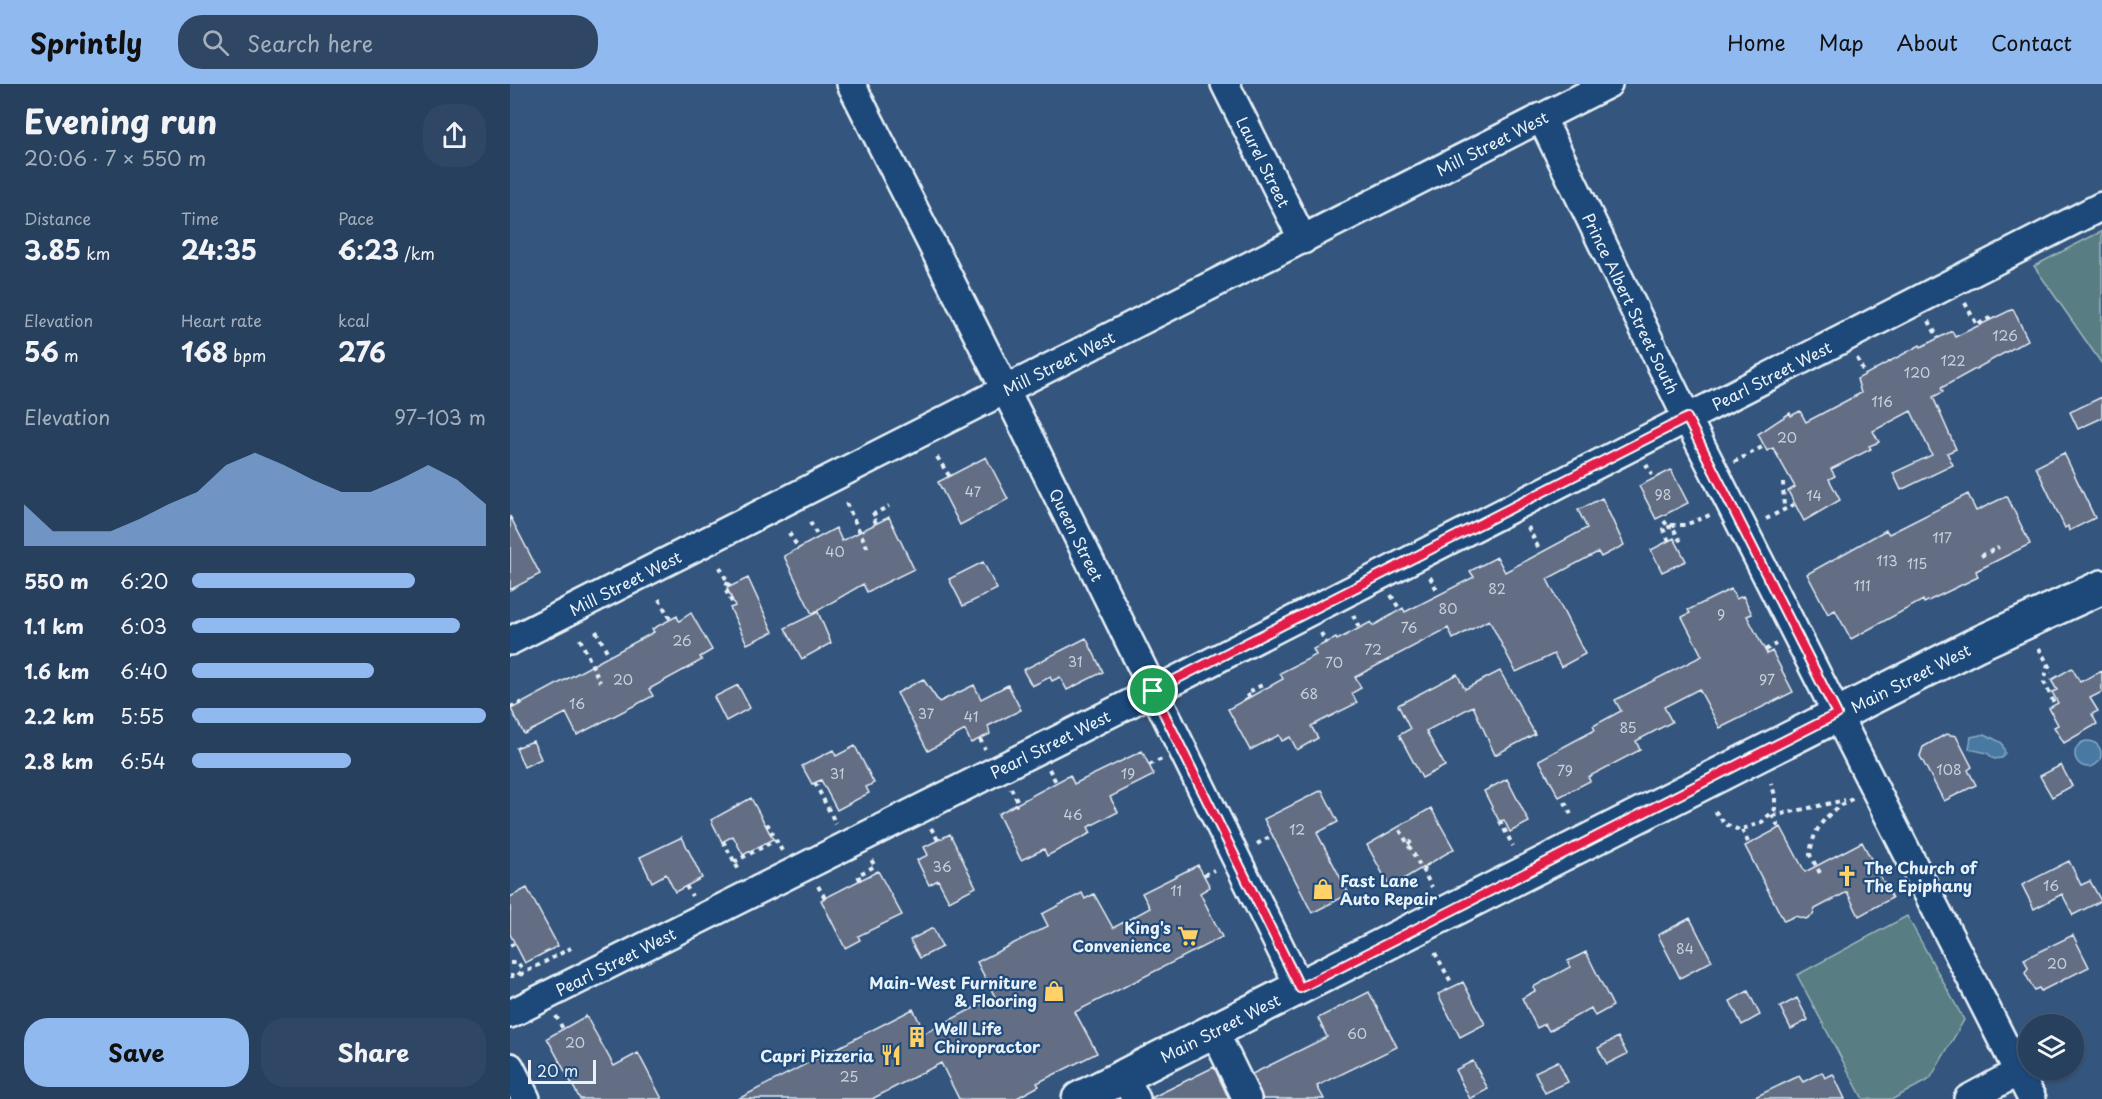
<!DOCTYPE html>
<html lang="en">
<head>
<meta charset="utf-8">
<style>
  body { margin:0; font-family:"Playpen Sans",sans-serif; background:#2f4764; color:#f1f3f6; height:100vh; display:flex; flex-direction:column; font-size:22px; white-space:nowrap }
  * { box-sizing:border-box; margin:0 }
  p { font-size:20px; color:#a4afbc }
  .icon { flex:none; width:33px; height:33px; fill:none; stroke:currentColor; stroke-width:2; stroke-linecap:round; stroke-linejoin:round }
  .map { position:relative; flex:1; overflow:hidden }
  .side { display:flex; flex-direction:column; background:#27405e; width:510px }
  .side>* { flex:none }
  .buttons { position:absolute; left:1508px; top:930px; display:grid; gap:12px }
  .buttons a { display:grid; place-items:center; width:66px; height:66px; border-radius:50%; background:#27405e; box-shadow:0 2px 4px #0004,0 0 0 2px #435973; font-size:30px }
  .scale { position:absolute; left:18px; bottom:15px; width:68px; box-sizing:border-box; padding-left:6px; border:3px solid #e8f1f8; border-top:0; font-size:16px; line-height:21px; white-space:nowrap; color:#e8f1f8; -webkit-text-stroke:4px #1f4a7a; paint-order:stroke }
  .pin { position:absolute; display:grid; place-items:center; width:51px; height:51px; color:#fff; margin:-26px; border:3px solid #fff; border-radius:50%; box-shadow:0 2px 6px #0007 }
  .round { display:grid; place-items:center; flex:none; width:63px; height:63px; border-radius:24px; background:#2f4764 }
  .head { display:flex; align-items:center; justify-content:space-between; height:102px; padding:0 24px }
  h1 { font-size:33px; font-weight:700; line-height:45px }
  .figures { display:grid; grid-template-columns:repeat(3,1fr); gap:9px; height:102px; padding:6px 24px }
  .figures div { display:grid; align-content:center }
  .figures b { font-size:26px; font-weight:700 }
  .figures small { font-size:16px; font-weight:400 }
  .figures p { font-size:16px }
  .chart { height:168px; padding:12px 24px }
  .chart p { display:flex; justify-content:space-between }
  .chart svg { width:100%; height:108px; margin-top:6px; fill:#90b9f0; opacity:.7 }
  .button { display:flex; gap:12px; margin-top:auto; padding:12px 24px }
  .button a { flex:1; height:69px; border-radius:24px; background:#90b9f0; color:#111; font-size:24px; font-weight:700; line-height:69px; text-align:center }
  .button a+a { background:#2f4764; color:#f1f3f6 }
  ul { padding:0 24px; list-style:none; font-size:20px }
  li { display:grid; grid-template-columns:96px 72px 1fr; align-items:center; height:45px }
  li i { height:15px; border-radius:8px; background:#90b9f0 }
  header { display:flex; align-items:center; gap:36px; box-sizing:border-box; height:84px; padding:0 30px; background:#90b9f0; color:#111 }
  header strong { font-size:28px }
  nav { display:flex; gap:33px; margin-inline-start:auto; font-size:21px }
  .search { width:420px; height:54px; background:#2f4764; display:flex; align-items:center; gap:15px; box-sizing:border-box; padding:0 21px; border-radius:24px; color:#a4afbc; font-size:22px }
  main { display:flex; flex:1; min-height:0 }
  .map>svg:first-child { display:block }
  .green { fill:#587d82; stroke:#a0b7bd; stroke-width:1.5 }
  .water { fill:#4679a3; stroke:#87a9c5; stroke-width:1.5 }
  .building { fill:#646e85; stroke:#e8f1f8; stroke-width:1.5 }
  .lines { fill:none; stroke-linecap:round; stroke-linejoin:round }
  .minor-casing { stroke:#e8f1f8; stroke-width:32 }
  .major-casing { stroke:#e8f1f8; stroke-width:38 }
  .path { stroke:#e8f1f8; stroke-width:4; stroke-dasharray:4.5 4.5; stroke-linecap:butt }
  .minor { stroke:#1f4a7a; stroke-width:27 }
  .major { stroke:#1f4a7a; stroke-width:33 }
  .route-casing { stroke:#fff; stroke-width:12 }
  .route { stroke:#e11d48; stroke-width:8 }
  .labels { text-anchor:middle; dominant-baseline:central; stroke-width:4.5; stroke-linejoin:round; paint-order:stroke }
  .number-label { font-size:14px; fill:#c7d0db }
  .street-label { font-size:16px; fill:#e8f1f8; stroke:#1f4a7a }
  .poi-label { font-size:16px; font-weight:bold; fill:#e8f1f8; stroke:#1f4a7a; text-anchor:start }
</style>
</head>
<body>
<header>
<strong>Sprintly</strong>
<div class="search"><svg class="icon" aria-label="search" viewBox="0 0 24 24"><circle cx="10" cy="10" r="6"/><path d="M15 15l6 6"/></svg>Search here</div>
<nav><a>Home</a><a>Map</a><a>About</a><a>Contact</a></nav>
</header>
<main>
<section class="side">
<div class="head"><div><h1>Evening run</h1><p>20:06 · 7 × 550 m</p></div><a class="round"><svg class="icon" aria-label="share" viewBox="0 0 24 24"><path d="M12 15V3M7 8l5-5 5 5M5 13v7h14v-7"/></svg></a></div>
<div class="figures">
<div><p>Distance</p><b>3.85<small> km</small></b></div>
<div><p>Time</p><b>24:35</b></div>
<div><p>Pace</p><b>6:23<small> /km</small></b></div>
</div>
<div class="figures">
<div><p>Elevation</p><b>56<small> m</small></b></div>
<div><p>Heart rate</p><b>168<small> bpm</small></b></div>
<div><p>kcal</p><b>276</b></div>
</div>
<div class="chart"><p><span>Elevation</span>97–103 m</p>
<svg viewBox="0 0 160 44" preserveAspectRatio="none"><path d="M0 44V27L10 38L20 38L30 38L40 33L50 27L60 22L70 11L80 6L90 11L100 17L110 22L120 22L130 17L140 11L150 17L160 27V44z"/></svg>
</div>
<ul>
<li><b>550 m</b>6:20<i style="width:76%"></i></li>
<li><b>1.1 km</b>6:03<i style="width:91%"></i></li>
<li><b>1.6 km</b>6:40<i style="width:62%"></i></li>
<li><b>2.2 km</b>5:55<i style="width:100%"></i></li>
<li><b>2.8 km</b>6:54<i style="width:54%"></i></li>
</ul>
<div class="button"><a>Save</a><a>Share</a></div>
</section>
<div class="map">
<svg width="1592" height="1015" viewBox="0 0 1592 1015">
  <rect width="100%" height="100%" fill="#34557d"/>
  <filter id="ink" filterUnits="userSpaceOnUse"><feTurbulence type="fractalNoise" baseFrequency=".0167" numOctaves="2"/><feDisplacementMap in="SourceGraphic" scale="12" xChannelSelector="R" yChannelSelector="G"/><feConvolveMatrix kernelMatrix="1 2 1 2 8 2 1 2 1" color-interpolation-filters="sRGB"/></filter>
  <g filter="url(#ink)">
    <!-- green -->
    <path class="green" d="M1592 147V280L1524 182Z
      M1397 832 1454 936 1420 995 1383 1015H1353L1287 891Z"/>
    <!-- water -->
    <path class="water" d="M1475 650 1492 659 1495 669 1492 674 1484 675 1477 669 1459 665 1461 653Z
      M1565 670a13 13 0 1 1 26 0a13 13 0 1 1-26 0Z"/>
    <!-- building -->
    <path class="building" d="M1503 225 1518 256 1431 304 1433 308 1423 313 1446 365 1437 369 1443 381 1391 406 1383 389 1422 371 1401 327 1363 347 1369 358 1359 362 1361 365 1321 385 1325 392 1319 395 1330 416 1294 437 1278 407 1285 403 1263 364 1257 367 1248 350 1280 329 1281 332 1290 327 1296 338 1351 309 1347 295 1410 261 1411 263 1442 247 1445 253Z
      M1592 313V334L1568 345 1560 328Z
      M1554 369 1585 434 1559 447 1558 442 1555 444 1526 383Z
      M476 373 498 415 450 441 428 398Z
      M1161 386 1178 419 1146 435 1129 402Z
      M1458 410 1466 427 1497 412 1520 460 1466 487 1468 493 1414 519 1413 516 1341 555 1325 526 1318 530 1297 490 1376 446 1379 450Z
      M1092 414 1114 461 1091 473 1088 468 1037 495 1075 570 1051 583 1044 570 1006 588 979 536 943 555 938 544 845 593 851 604 842 609 847 619 801 642 808 654 787 666 780 653 772 657 769 651 740 666 718 625 773 595 770 589 806 571 803 565 826 554 827 556 861 538 863 542 893 524 895 528 964 493 960 487 987 473 995 488 1077 444 1068 426Z
      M0 432 30 490 0 506Z
      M379 433 404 485 357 508 353 500 302 530 274 472 326 444 332 457Z
      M1164 454 1176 477 1152 488 1141 466Z
      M473 478 487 505 453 522 439 495Z
      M238 494 263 548 237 560 220 524 225 522 217 504Z
      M1221 505 1226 515 1233 512 1242 530 1237 532 1257 570 1262 567 1283 608 1210 644 1189 605 1154 623 1162 638 1126 657 1130 666 1078 693 1080 697 1049 713 1029 676 1085 646 1083 642 1111 627 1105 616 1192 572 1172 533 1180 529 1178 526Z
      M308 528 321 559 292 575 275 544Z
      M181 529 202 566 190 573 192 576 139 605 143 612 67 651 56 629 14 650 1 625 144 548 142 545 167 532 169 537Z
      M576 554 593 588 557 606 550 593 542 597 540 593 522 602 513 586Z
      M1562 584 1570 598 1592 587V608L1580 614 1588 627 1582 630 1587 640 1554 659 1544 643 1548 641 1539 624 1548 619 1542 608 1547 606 1541 596Z
      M990 587 1025 650 985 671 963 622 916 647 935 682 912 694 889 651 900 645 888 621 947 590 955 605Z
      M413 595 429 618 464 601 471 615 498 601 511 626 478 642 480 650 461 659 455 646 418 667 387 609Z
      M228 601 240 624 216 637 204 613Z
      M1436 650 1446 652 1462 683 1458 686 1466 701 1434 717 1410 672 1413 663Z
      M23 657 31 675 14 683 6 664Z
      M345 662 364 699 356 703 359 709 327 726 311 696 302 700 292 682 323 666 326 672Z
      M632 667 644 691 600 713 608 728 578 743 581 749 537 772 534 765 511 776 488 730 560 691 564 700Z
      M1551 681 1562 702 1542 713 1530 692Z
      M997 695 1019 738 1000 748 994 736 989 737 974 707Z
      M812 706 828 738 807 749 839 810 802 829 754 735Z
      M241 714 263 755 233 771 223 752 212 758 201 736Z
      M921 724 944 765 880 803 857 761Z
      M1271 743 1295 788 1352 758 1382 814 1349 832 1337 808 1305 825 1303 831 1296 835 1285 832 1274 837 1235 762Z
      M440 750 466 803 439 817 428 796 419 801 407 776 418 771 414 763Z
      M172 753 192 794 165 808 156 790 142 798 130 773Z
      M1559 777 1571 801 1580 797 1591 817 1563 831 1552 810 1524 825 1512 801Z
      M688 781 700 803 690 809 712 853 565 928 587 969 527 999 529 1002 505 1015H449L431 979 362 1015H228L403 925 415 949 485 913 467 878 538 842 532 830 572 809 575 815 584 810 603 844 640 824 632 809Z
      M368 787 392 831 348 852 350 856 335 864 311 816Z
      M17 804 48 862 15 879 0 850V813Z
      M1180 834 1202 877 1170 894 1148 851Z
      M423 844 432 863 410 874 400 856Z
      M1563 851 1579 883 1531 907 1529 904 1524 906 1515 889 1518 884 1514 875Z
      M1076 868 1103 922 1085 932 1081 924 1039 947 1035 940 1027 944 1012 914 1025 907 1023 903 1060 883 1058 877Z
      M953 898 975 940 950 953 928 910Z
      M1238 907 1250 931 1232 941 1220 917Z
      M859 908 887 963 807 1002 814 1015H753L742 990 817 953 808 934Z
      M1287 914 1298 936 1281 945 1270 923Z
      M76 932 104 982 128 969 152 1015H70L37 954Z
      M1108 953 1117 970 1097 980 1088 964Z
      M963 977 978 1005 960 1015 945 986Z
      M1048 977 1058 998 1035 1009 1025 988Z
      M704 983 719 1015H642L641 1014Z
      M1312 988 1315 994 1323 990 1335 1015H1241L1289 992 1293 998Z"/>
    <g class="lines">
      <defs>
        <g id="minor">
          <path id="s1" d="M341 0 508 331 790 904"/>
          <path id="s2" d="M715 0 793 156"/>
          <path id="s3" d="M1031 33 1177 334 1522 1015"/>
          <path id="s4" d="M0 557 1098 0"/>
          <path id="s5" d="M0 930 613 623 1592 122"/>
          <path d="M704 947 737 1015"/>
          <path d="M0 983 16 1015"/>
          <path d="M614 992 626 1015"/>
          <path d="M1458 1015 1508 988"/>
        </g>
        <g id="major">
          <path id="s6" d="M569 1015 1465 561 1592 503"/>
        </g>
      </defs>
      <!-- minor casing -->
      <use href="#minor" class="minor-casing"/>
      <!-- major casing -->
      <use href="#major" class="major-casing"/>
      <!-- path -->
      <path class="path" d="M1455 219 1467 241 1483 232 1484 234
        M1419 237 1428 254
        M1347 274 1355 291
        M427 373 440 393
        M1224 378 1254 362
        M1136 380 1142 391
        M1273 398 1274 426
        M336 419 358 465
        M1256 435 1285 420
        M1154 437 1157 441H1175L1200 431
        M300 438 308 453
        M366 439 362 431 379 422
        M1018 443 1030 467
        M279 449 289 465
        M1159 457 1153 445 1162 442 1172 460
        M1471 472 1489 463
        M210 483 220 503
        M920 493 928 508
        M218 498 215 505 224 522
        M881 511 890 526
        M149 515 160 535
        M843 531 849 544
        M86 547 99 571
        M811 549 816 559
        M70 555 90 598
        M1529 564 1542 588
        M1255 566 1266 560
        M1538 580 1534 598 1545 621
        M740 614 737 609 752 601
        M0 623 17 617
        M470 655 475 665
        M639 681 652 675
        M539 685 546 698
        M305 699 326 740
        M501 704 508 718 505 722
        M1055 718 1062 733
        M1205 727 1215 740 1229 746 1251 739 1265 725V711L1261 699
        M1262 731 1269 744
        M1263 732 1335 716
        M990 737 1003 762
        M256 742 258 741 272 767
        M421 744 428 756
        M890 746 922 803
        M1232 746 1239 760
        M213 757 230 788
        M747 760 763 751
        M898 760 903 756
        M224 778 266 756
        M912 786 919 783 917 780
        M1310 789 1300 771C1303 742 1319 727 1344 714
        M694 791 704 786
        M350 796 348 791 365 782 360 774
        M176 802 182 812
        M308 802 315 814
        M0 826H1
        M0 862 5 859
        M925 869 941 898
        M0 879H8L12 885 8 892H0
        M10 891 61 864
        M46 932 53 945"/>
      <!-- minor -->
      <use href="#minor" class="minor"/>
      <!-- major -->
      <use href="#major" class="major"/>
    </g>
  </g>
  <g class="lines" filter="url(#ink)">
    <defs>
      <path id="route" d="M1177 334 1327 630 790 904 643 607Z"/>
    </defs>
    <!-- route casing -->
    <use href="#route" class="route-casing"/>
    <!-- route -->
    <use href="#route" class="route"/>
  </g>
  <!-- icons -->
  <defs>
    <symbol id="church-bare" viewBox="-9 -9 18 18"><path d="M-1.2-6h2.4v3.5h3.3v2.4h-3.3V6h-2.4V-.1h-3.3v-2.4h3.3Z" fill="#ffd166" stroke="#1f4a7a" stroke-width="2.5" paint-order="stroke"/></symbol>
    <symbol id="shop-bare" viewBox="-9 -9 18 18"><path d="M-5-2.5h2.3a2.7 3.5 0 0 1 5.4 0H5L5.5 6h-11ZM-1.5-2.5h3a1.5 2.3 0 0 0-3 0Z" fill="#ffd166" stroke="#1f4a7a" stroke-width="2.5" paint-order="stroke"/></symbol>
    <symbol id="supermarket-bare" viewBox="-9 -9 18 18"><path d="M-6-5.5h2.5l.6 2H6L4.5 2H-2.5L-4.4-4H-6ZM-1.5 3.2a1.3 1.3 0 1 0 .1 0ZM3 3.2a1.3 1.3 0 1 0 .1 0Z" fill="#ffd166" stroke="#1f4a7a" stroke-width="2.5" paint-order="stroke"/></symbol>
    <symbol id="building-bare" viewBox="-9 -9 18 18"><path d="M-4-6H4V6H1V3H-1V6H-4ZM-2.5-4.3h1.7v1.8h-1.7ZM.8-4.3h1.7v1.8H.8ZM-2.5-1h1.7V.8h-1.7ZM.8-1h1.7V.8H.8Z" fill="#ffd166" stroke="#1f4a7a" stroke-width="2.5" paint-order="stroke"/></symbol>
    <symbol id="restaurant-bare" viewBox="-9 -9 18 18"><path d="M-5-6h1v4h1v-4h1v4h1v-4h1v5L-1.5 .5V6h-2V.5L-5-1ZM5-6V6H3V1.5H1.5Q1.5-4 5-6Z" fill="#ffd166" stroke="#1f4a7a" stroke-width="2.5" paint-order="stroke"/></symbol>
  </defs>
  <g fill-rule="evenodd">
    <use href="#church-bare" x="1322" y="777" width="30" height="30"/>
    <use href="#shop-bare" x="798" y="790" width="30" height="30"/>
    <use href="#supermarket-bare" x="663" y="837" width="30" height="30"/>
    <use href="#shop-bare" x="529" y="892" width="30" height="30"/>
    <use href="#building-bare" x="392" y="938" width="30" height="30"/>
    <use href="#restaurant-bare" x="366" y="956" width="30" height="30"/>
  </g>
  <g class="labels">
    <!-- number labels -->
    <g class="number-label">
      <text x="1495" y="251">126</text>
      <text x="1443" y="276">122</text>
      <text x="1407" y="288">120</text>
      <text x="1372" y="317">116</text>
      <text x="1277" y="353">20</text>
      <text x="463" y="407">47</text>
      <text x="1153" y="410">98</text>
      <text x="1304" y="411">14</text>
      <text x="1432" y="453">117</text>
      <text x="325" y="467">40</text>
      <text x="1377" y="476">113</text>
      <text x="1407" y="479">115</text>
      <text x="1352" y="501">111</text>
      <text x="987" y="504">82</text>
      <text x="938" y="524">80</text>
      <text x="1211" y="530">9</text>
      <text x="899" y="543">76</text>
      <text x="172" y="556">26</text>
      <text x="863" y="565">72</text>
      <text x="565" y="577">31</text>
      <text x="824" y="578">70</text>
      <text x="113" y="595">20</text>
      <text x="1257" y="595">97</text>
      <text x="799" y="609">68</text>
      <text x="67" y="619">16</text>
      <text x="416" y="629">37</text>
      <text x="461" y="632">41</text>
      <text x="1118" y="643">85</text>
      <text x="1439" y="685">108</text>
      <text x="1055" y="686">79</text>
      <text x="327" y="689">31</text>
      <text x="618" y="689">19</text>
      <text x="563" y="730">46</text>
      <text x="787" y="745">12</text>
      <text x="432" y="782">36</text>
      <text x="1541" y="801">16</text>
      <text x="666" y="806">11</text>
      <text x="1175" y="864">84</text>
      <text x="1547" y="879">20</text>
      <text x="847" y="949">60</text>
      <text x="65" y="958">20</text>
      <text x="339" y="992">25</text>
    </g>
    <!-- street labels -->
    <g class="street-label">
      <text stroke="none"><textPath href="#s4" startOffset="1101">Mill Street West</textPath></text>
      <text stroke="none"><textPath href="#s2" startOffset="87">Laurel Street</textPath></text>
      <text stroke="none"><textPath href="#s3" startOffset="207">Prince Albert Street South</textPath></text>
      <text stroke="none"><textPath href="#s4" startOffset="615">Mill Street West</textPath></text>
      <text stroke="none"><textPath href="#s5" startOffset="1414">Pearl Street West</textPath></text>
      <text stroke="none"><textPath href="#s1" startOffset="504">Queen Street</textPath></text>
      <text stroke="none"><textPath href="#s4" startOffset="129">Mill Street West</textPath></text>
      <text stroke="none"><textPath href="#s6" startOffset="932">Main Street West</textPath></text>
      <text stroke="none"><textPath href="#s5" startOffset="604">Pearl Street West</textPath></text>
      <text stroke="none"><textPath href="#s5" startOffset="118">Pearl Street West</textPath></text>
      <text stroke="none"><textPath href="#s6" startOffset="158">Main Street West</textPath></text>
    </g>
    <!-- poi labels -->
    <g class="poi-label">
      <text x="1354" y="783">The Church of<tspan x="1354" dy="18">The Epiphany</tspan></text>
      <text x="830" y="796">Fast Lane<tspan x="830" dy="18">Auto Repair</tspan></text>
      <text x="661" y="843" text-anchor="end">King's<tspan x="661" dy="18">Convenience</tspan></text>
      <text x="527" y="898" text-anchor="end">Main-West Furniture<tspan x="527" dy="18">&amp; Flooring</tspan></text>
      <text x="424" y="944">Well Life<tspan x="424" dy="18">Chiropractor</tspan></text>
      <text x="364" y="971" text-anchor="end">Capri Pizzeria</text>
    </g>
  </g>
</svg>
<div class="buttons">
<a><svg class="icon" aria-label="layers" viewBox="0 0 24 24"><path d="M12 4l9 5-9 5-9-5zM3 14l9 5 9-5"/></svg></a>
</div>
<div class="scale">20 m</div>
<div class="pin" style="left:643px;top:607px;background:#1e9e55"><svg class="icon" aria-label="arrive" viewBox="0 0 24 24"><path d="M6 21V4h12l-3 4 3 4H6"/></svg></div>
</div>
</main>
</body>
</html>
